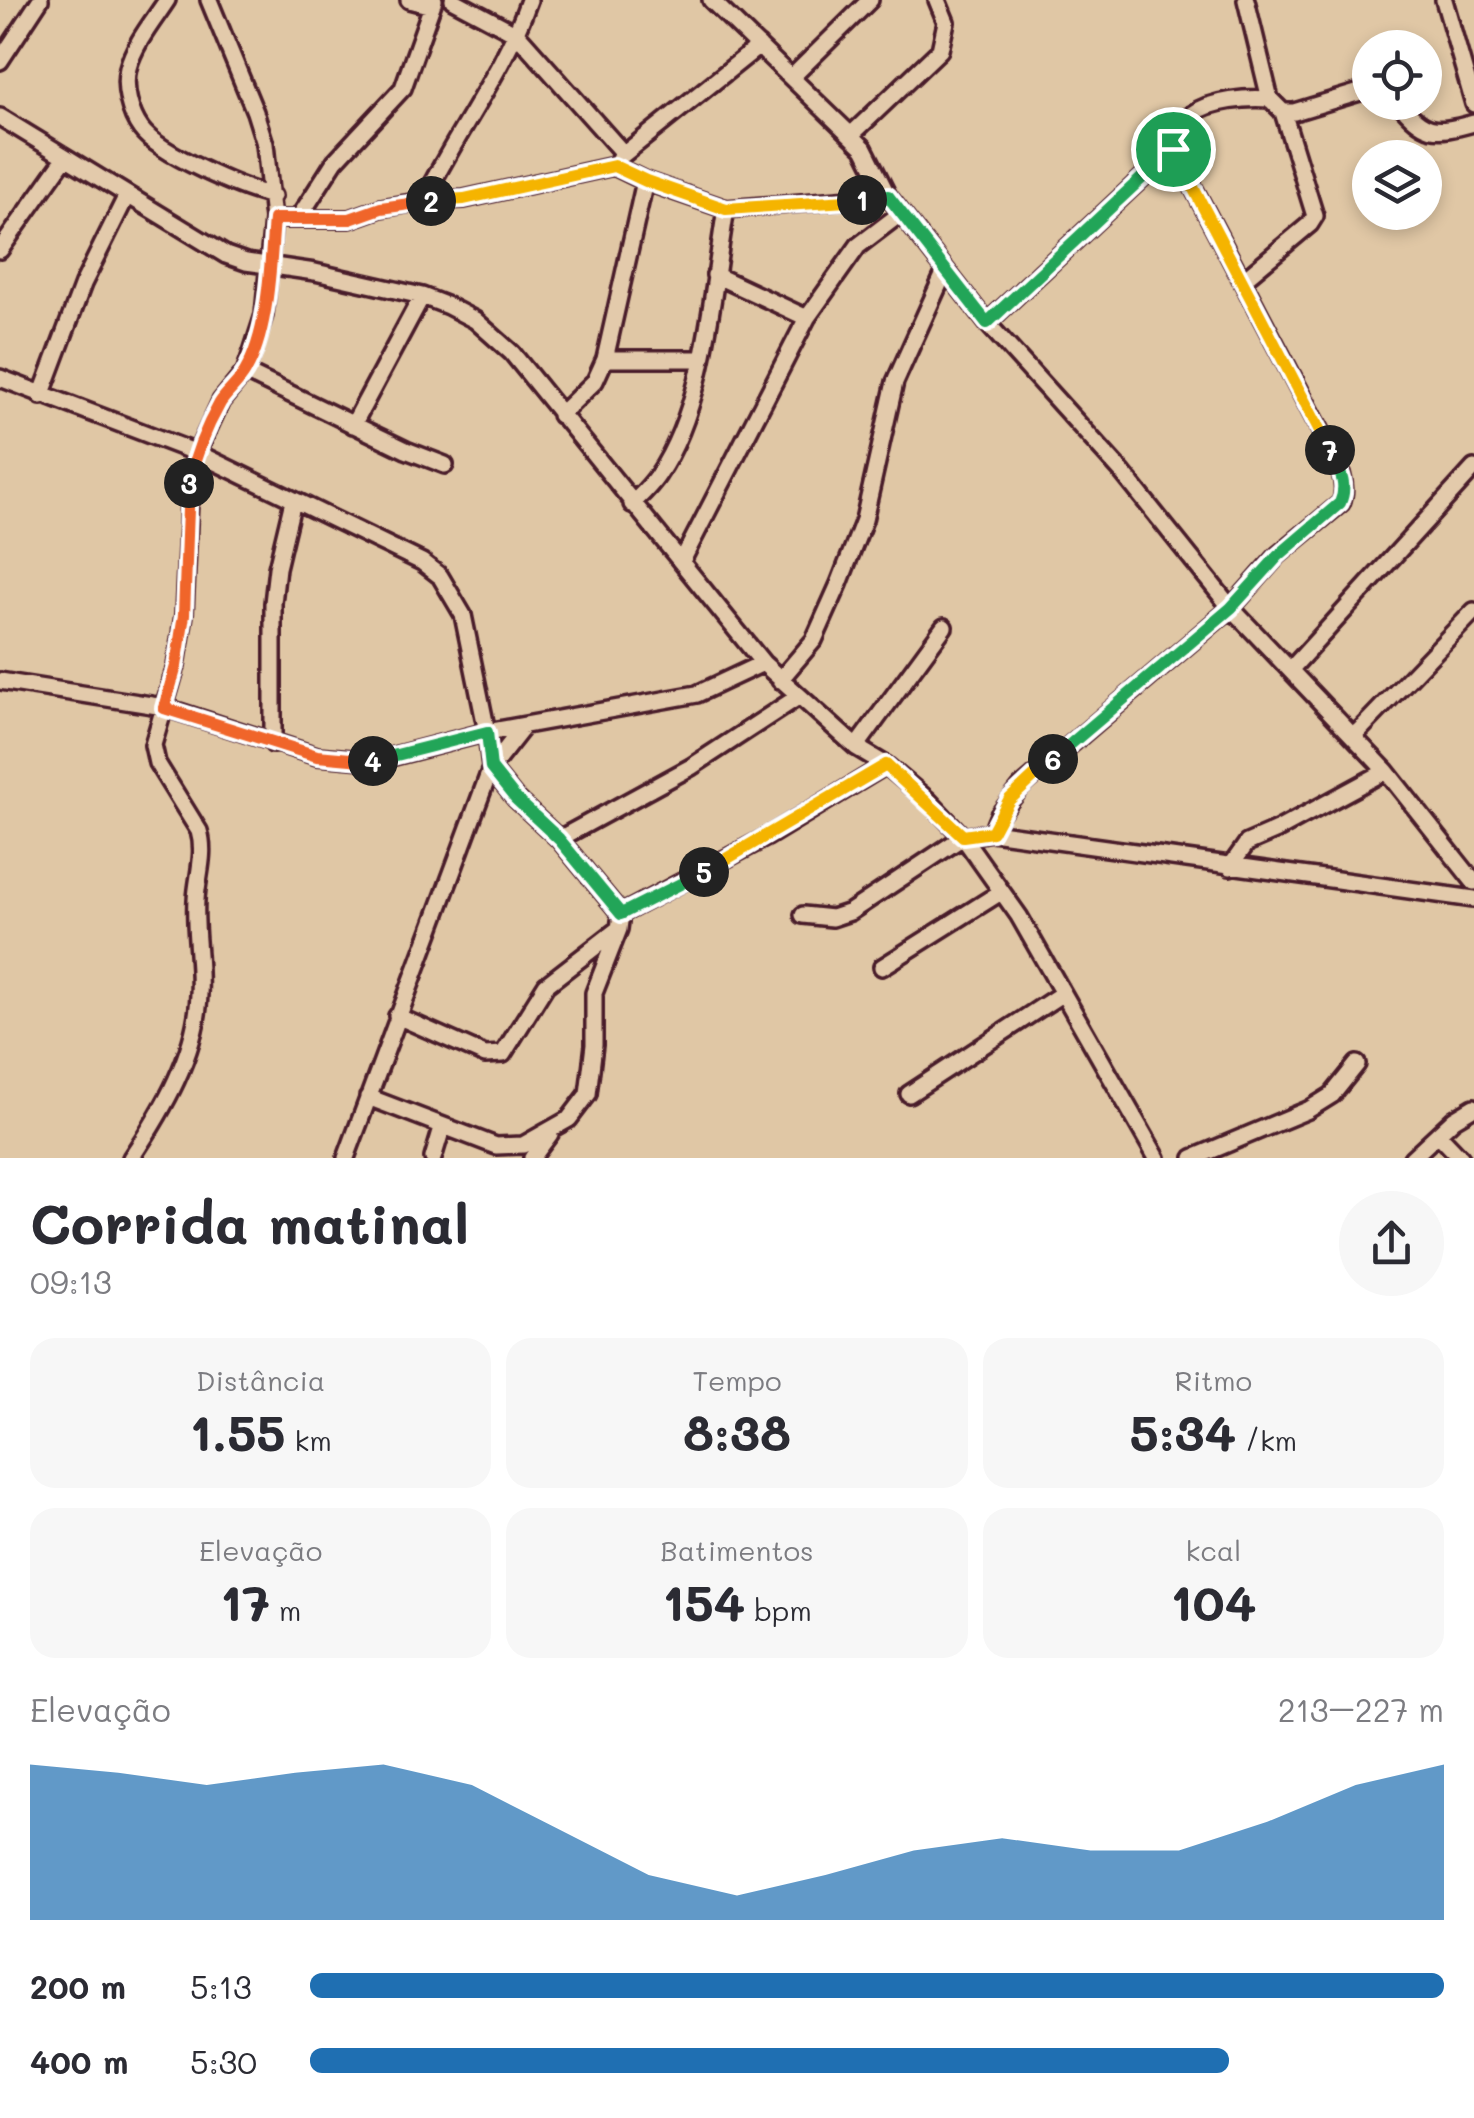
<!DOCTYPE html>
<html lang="pt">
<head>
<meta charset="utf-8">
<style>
  body { margin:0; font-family:Mali,sans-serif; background:#f7f7f7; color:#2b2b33; height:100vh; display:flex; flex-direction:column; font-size:38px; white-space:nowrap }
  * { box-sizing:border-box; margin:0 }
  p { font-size:32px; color:#7c7c81 }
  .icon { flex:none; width:55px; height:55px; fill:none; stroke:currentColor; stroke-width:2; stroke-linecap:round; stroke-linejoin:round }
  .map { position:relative; height:1158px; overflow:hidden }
  .sheet { display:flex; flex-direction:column; background:#fff; flex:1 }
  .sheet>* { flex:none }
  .tools { position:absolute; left:1352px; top:30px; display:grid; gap:20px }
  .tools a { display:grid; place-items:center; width:90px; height:90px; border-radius:50%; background:#fff; box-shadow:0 5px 15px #0003; font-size:50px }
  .pin { position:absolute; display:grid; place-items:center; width:85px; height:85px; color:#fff; margin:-42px; border:5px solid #fff; border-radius:50%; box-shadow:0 2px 10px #0007 }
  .km { position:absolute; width:50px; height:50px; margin:-25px; border-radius:50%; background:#222; color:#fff; font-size:28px; line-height:50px; text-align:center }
  .round { display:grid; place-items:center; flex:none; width:105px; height:105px; border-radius:52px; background:#f7f7f7 }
  .head { display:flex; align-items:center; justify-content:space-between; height:170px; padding:0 30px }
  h1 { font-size:55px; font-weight:800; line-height:75px }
  .stats { display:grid; grid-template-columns:repeat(3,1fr); gap:15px; height:170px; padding:10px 30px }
  .stats div { display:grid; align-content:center; border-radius:25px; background:#f7f7f7; text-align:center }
  .stats b { font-size:50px; font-weight:800 }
  .stats small { font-size:28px; font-weight:400 }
  .stats p { font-size:28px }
  .chart { height:280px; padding:20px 30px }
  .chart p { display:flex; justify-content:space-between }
  .chart svg { width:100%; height:180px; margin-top:10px; fill:#1f6fb2; opacity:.7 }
  ul { padding:0 30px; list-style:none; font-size:32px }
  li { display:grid; grid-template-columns:160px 120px 1fr; align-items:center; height:75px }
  li i { height:25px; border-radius:12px; background:#1f6fb2 }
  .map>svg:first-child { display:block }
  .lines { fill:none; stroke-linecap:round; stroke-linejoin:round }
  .minor-casing { stroke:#4a1f2b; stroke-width:22 }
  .minor { stroke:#e3caab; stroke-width:15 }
  .split-1-casing { stroke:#fff; stroke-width:20 }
  .split-2-casing { stroke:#fff; stroke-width:20 }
  .split-3-casing { stroke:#fff; stroke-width:20 }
  .split-4-casing { stroke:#fff; stroke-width:20 }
  .split-5-casing { stroke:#fff; stroke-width:20 }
  .split-6-casing { stroke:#fff; stroke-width:20 }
  .split-7-casing { stroke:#fff; stroke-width:20 }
  .split-8-casing { stroke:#fff; stroke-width:20 }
  .split-1 { stroke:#22a559; stroke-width:12 }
  .split-2 { stroke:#f5b400; stroke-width:12 }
  .split-3 { stroke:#f0652b; stroke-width:12 }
  .split-4 { stroke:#f0652b; stroke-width:12 }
  .split-5 { stroke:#22a559; stroke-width:12 }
  .split-6 { stroke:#f5b400; stroke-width:12 }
  .split-7 { stroke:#22a559; stroke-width:12 }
  .split-8 { stroke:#f5b400; stroke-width:12 }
</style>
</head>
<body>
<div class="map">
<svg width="1474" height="1158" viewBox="0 0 1474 1158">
  <rect width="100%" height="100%" fill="#e0c7a5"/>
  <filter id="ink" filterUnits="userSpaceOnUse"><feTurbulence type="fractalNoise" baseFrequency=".01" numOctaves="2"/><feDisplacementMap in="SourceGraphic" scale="20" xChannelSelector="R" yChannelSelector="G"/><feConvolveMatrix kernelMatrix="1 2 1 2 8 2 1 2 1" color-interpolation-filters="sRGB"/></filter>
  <g filter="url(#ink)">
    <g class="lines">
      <defs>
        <path id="minor" d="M167 0C154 20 134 44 128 68 123 87 130 114 141 129 159 154 242 189 273 196
          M409 0 432 6
          M453 0 517 34 622 152
          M711 0 864 148 888 196
          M1246 0 1270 99
          M1444 0 1474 104
          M0 61 40 0
          M792 77 870 0
          M1398 102C1426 134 1433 134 1474 123
          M0 117 226 255 246 262 315 272 422 296 448 306 475 320 512 353 763 663 856 747 886 765 929 801 963 837 1019 916 1157 1158
          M851 135 940 50 946 22 937 0
          M619 158 759 46
          M423 201C456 133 504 71 529 0
          M273 219H350L381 208 423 201 464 199 614 166 645 181 726 209 888 196 987 323 1122 472 1231 608 1386 771 1474 882
          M298 219 335 161 403 88 434 0
          M0 250 65 158
          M715 275 807 318
          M1243 280 1310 224 1315 216 1283 112
          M987 323 1173 149C1178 137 1181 123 1192 114 1211 100 1248 97 1270 99L1283 112H1294L1370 89
          M605 359H702
          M245 372 406 450 445 465
          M0 378 197 453 422 562 440 576 463 615 487 732 491 768 515 798 559 839 621 914 767 837 886 765
          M41 396 83 284 127 195
          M560 415 595 381 605 359 645 181
          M353 425 422 296
          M632 504C641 495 651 486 658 475 706 405 712 291 726 209
          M682 561 807 318 858 246 900 214
          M1292 668 1474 468
          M780 680 814 640 839 584 864 520 895 382 945 271
          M0 681 164 707 317 756 375 761 487 732 697 694 763 663
          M1354 736 1474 611
          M273 744V603L277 568 293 501
          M856 747 944 627
          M992 832 999 815 1021 787 1231 608 1278 555 1341 503C1351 479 1331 453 1321 431L1173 149
          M559 839 691 767 798 697
          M1230 867 1247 843 1277 830 1386 771
          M803 915 832 918 850 912 963 837 992 832 1474 899
          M882 967 1001 892
          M397 1016 485 1055 503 1054 546 985 617 930
          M909 1094 1063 993
          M368 1097 496 1146 523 1145 569 1119 588 1094 594 1045V993L619 929 621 914
          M1438 1134 1461 1158
          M131 1158C163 1110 197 1053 199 994 201 963 194 932 196 900 197 877 206 854 199 831L157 763 153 745 176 666 184 615 190 480 197 453 221 401 245 372 252 352 264 315 273 219 265 144 255 112 209 0
          M346 1158 491 768 524 726
          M433 1158 442 1128
          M532 1158 550 1134
          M1193 1158 1308 1110 1332 1095 1357 1064
          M1412 1158 1454 1119 1474 1107"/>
      </defs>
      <!-- minor casing -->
      <use href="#minor" class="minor-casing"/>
      <!-- minor -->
      <use href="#minor" class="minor"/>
    </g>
  </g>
  <g class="lines" filter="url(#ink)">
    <defs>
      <path id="split-1" d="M862 200 888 196 987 323 1173 149"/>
      <path id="split-2" d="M431 201 464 199 614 166 646 181 726 209 862 200"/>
      <path id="split-3" d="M189 483C195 455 206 428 220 403 227 392 238 384 245 372 269 331 270 266 274 219H350L381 208 431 201"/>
      <path id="split-4" d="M189 483 184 615 176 666 164 708 317 756 373 761"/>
      <path id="split-5" d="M373 761 487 732 491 768 515 798 559 839 621 914 704 872"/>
      <path id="split-6" d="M704 872 886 765 963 836 992 832 1009 800 1053 759"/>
      <path id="split-7" d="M1053 759 1231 608 1278 556 1340 503C1349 484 1338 468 1330 450"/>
      <path id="split-8" d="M1173 149 1330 450"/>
    </defs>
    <!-- split-1 casing -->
    <use href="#split-1" class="split-1-casing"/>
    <!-- split-2 casing -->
    <use href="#split-2" class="split-2-casing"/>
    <!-- split-3 casing -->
    <use href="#split-3" class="split-3-casing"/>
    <!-- split-4 casing -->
    <use href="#split-4" class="split-4-casing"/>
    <!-- split-5 casing -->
    <use href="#split-5" class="split-5-casing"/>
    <!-- split-6 casing -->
    <use href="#split-6" class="split-6-casing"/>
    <!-- split-7 casing -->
    <use href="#split-7" class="split-7-casing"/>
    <!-- split-8 casing -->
    <use href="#split-8" class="split-8-casing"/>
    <!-- split-1 -->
    <use href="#split-1" class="split-1"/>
    <!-- split-2 -->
    <use href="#split-2" class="split-2"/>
    <!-- split-3 -->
    <use href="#split-3" class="split-3"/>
    <!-- split-4 -->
    <use href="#split-4" class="split-4"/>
    <!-- split-5 -->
    <use href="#split-5" class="split-5"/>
    <!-- split-6 -->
    <use href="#split-6" class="split-6"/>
    <!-- split-7 -->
    <use href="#split-7" class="split-7"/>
    <!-- split-8 -->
    <use href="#split-8" class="split-8"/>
  </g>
</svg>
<div class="tools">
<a><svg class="icon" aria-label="locate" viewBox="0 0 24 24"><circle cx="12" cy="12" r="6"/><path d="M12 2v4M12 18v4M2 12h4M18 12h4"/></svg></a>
<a><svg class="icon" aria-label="layers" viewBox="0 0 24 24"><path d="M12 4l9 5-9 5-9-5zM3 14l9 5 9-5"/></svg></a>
</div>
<div class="pin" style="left:1173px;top:149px;background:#1e9e55"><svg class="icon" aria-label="arrive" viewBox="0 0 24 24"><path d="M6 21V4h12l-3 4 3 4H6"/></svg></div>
<b class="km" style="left:862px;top:200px">1</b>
<b class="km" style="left:431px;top:201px">2</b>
<b class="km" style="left:189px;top:483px">3</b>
<b class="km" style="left:373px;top:761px">4</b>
<b class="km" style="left:704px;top:872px">5</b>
<b class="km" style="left:1053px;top:759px">6</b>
<b class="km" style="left:1330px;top:450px">7</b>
</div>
<section class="sheet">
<div class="head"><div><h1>Corrida matinal</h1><p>09:13</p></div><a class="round"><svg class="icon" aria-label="share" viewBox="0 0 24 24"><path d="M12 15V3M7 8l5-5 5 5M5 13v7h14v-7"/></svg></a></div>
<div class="stats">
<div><p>Distância</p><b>1.55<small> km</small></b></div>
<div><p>Tempo</p><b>8:38</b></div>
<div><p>Ritmo</p><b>5:34<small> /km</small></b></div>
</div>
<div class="stats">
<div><p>Elevação</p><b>17<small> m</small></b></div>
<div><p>Batimentos</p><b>154<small> bpm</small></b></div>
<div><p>kcal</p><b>104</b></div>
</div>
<div class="chart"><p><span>Elevação</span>213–227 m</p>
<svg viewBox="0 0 160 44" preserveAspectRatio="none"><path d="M0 44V6L10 8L20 11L30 8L40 6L50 11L60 22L70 33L80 38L90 33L100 27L110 24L120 27L130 27L140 20L150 11L160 6V44z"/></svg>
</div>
<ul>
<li><b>200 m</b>5:13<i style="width:100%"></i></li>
<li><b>400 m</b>5:30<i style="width:81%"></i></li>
</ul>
</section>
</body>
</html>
